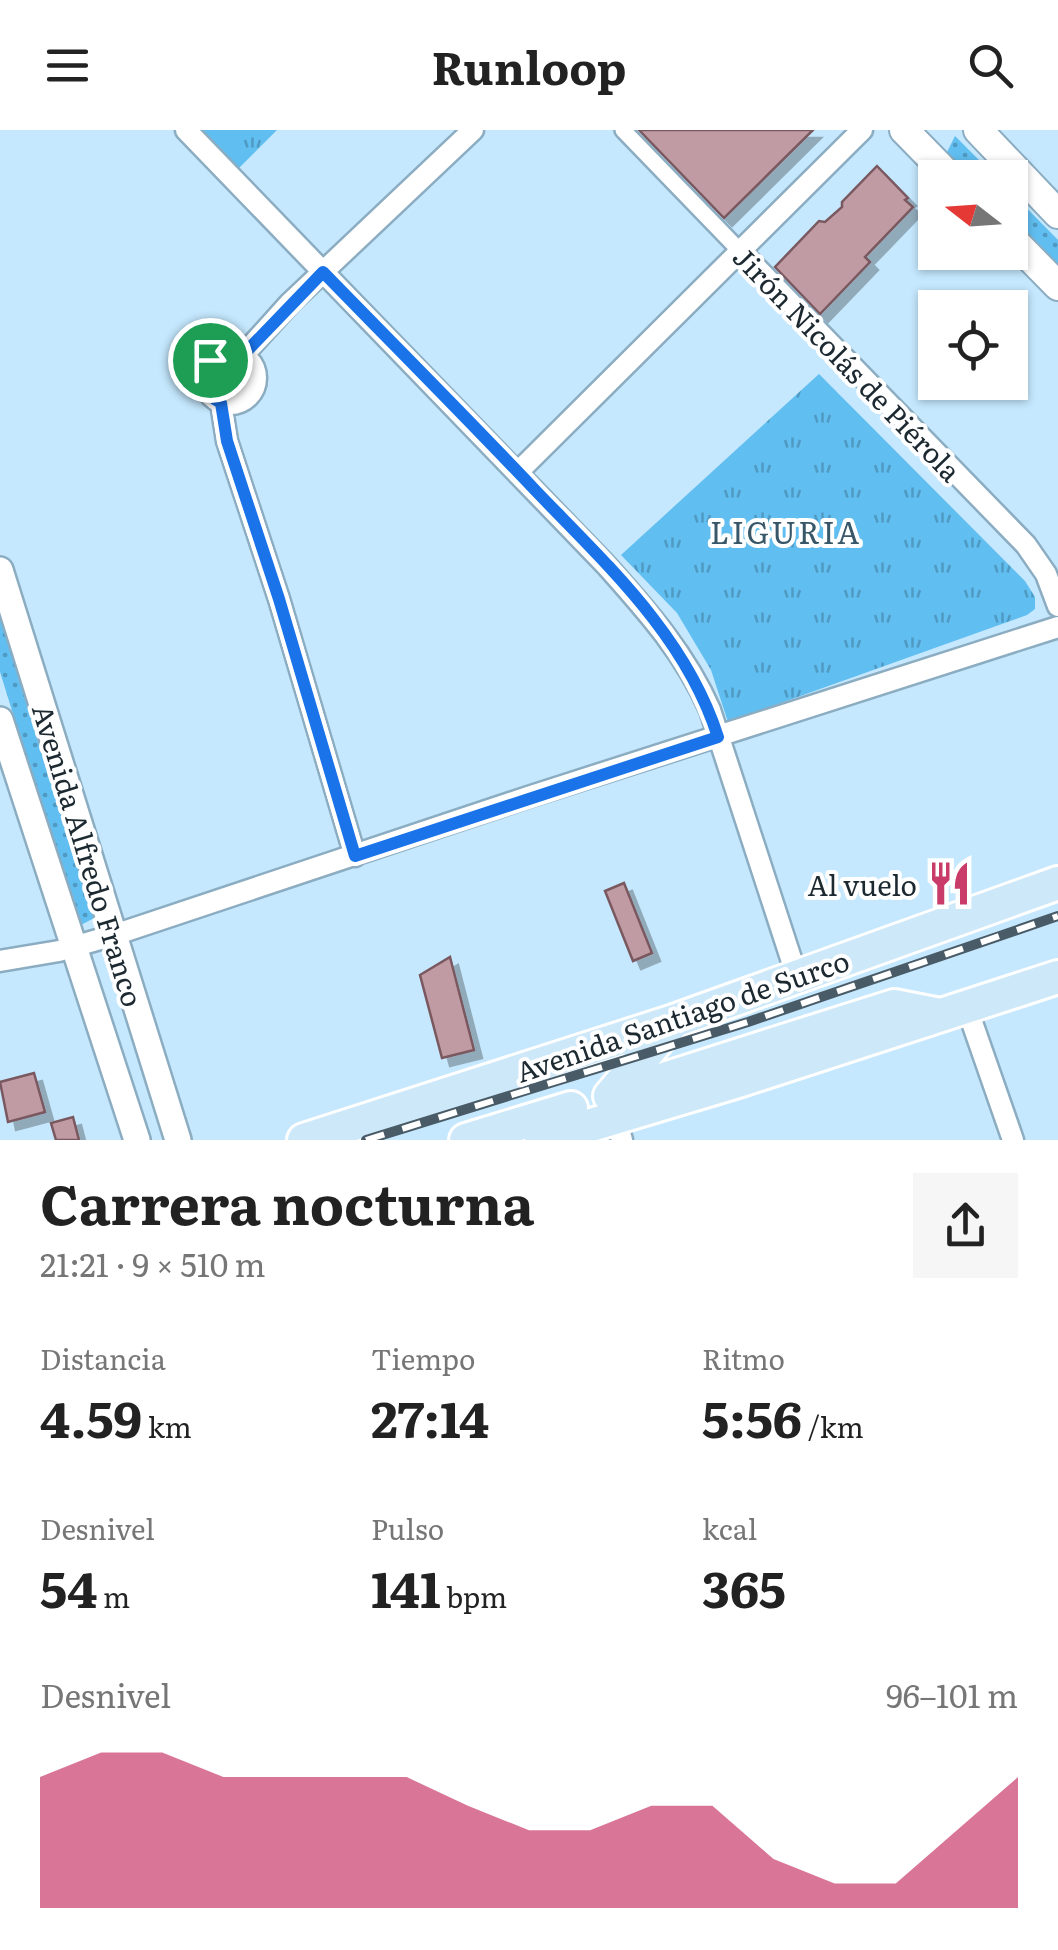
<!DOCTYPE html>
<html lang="es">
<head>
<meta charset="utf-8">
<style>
  body { margin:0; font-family:Literata,serif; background:#f6f6f6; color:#222; height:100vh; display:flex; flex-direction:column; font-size:38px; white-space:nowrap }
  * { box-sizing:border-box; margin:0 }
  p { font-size:32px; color:#767676 }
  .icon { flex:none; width:55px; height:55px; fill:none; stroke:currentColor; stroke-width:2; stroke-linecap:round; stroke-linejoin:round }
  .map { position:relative; height:1010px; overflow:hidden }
  .sheet { display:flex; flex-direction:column; background:#fff; flex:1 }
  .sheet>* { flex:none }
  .needle { width:65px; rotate:287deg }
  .fabs { position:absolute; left:918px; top:30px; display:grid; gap:20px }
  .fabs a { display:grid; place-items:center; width:110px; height:110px; border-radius:0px; background:#fff; box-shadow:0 2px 8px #0004; font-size:50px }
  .pin { position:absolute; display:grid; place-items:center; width:85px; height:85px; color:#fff; margin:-42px; border:5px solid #fff; border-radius:50%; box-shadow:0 2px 10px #0007 }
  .round { display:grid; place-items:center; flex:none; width:105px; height:105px; border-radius:0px; background:#f6f6f6 }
  .overview { display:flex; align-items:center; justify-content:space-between; height:170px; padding:0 40px }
  h1 { font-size:55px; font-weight:700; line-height:75px }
  .figures { display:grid; grid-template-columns:repeat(3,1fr); gap:15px; height:170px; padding:10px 40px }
  .figures div { display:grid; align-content:center }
  .figures b { font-size:50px; font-weight:700 }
  .figures small { font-size:28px; font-weight:400 }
  .figures p { font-size:28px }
  .chart { height:280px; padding:20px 40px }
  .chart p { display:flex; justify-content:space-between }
  .chart svg { width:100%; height:180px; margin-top:10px; fill:#c93c6a; opacity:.7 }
  header { display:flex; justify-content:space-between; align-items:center; height:130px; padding:0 40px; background:#fff; font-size:45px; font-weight:700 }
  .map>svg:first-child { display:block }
  .grass { fill:url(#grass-dots) }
  .park { fill:url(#park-tufts) }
  .building { fill:#c19ba3; stroke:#7a585f; stroke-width:2.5; filter:url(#shadow) }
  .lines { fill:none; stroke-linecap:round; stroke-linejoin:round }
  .pedestrian-casing { stroke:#8cadc1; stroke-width:20 }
  .minor-casing { stroke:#8cadc1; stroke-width:25 }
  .tertiary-casing { stroke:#8cadc1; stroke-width:30 }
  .secondary-casing { stroke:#8cadc1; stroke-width:32 }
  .primary-casing { stroke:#fff; stroke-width:38 }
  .pedestrian { stroke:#fff; stroke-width:15 }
  .minor { stroke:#fff; stroke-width:20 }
  .tertiary { stroke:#fff; stroke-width:25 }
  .secondary { stroke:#fff; stroke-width:28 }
  .primary { stroke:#cde8f8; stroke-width:32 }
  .rail-casing { stroke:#495b67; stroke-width:10 }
  .rail { stroke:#fff; stroke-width:6; stroke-dasharray:19; stroke-linecap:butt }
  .route-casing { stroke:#fff; stroke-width:20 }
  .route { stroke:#1a73e8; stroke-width:12 }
  .labels { text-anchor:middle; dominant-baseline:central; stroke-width:8; stroke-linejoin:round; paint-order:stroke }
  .street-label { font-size:28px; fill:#1c2931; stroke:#fff }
  .poi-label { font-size:28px; fill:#1c2931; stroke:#fff; text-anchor:end }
  .neighbourhood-label { font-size:30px; letter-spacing:2.5px; fill:#385769; stroke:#fff }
</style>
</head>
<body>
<header><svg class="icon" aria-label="menu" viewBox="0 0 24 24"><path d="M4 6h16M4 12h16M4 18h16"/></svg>Runloop<svg class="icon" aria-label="search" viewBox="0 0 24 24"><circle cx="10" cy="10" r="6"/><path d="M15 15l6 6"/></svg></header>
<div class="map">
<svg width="1058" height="1010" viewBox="0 0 1058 1010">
  <defs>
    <pattern id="grass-dots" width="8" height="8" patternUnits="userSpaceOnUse" patternTransform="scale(2.5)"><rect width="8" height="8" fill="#61bef0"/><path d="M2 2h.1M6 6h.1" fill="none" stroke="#4f9ac3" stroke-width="1.8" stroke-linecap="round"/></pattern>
    <pattern id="park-tufts" width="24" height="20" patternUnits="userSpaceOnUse" patternTransform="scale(2.5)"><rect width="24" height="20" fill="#61bef0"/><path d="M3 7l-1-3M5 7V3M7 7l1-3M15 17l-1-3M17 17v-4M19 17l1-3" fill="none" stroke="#4f9ac3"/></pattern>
    <filter id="shadow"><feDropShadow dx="8" dy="8" stdDeviation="0" flood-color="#0004"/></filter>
  </defs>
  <rect width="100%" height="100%" fill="#c5e8fe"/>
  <!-- grass -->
  <path class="grass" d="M955 6 996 47H966L945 26Z
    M1010 61 1058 110V143L1010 93Z
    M214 248a16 16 0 1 1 32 0a16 16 0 1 1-32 0Z
    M0 456 98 786 79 796 0 542Z"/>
  <!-- park -->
  <path class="park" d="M202 0H277L238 39Z
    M819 244 1025 451 1035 467V479L1027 485 728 592 711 540 677 483 621 425Z"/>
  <!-- building -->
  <path class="building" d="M639 0H813L724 88Z
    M877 36 908 68 905 70 913 77 865 127 870 132 820 184 775 137 819 91 825 92 842 77V72Z
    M624 753 652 823 633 831 605 761Z
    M450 827 474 920 442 928 420 845Z
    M34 943 45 982 8 992 0 952Z
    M73 987 79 1010H56L51 993Z"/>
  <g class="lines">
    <defs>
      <path id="pedestrian" d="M623 0 739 120"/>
      <path id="minor" d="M186 0 606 435C646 480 685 523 710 580L797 847
        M739 120 1026 415 1046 444 1058 476
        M204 248a26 26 0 1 1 52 0a26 26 0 1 1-52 0Z
        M243 225 290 173 473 0
        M221 273 227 311 279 469 355 726
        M518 342 862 0
        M0 831 59 821 114 805 528 667 1058 497
        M967 878 1013 1010
        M615 986 622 1010"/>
      <path id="tertiary" d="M0 440 178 1010
        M0 590 137 1010"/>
      <path id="secondary" d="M904 0 951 48
        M978 0 1058 84
        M1010 107 1058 156"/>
      <path id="primary" d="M642 956 894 876 940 885
        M610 966 674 891
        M304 1010 674 891 1058 753
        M466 1010 571 978
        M541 1010 738 951 1058 847"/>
    </defs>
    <!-- pedestrian casing -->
    <use href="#pedestrian" class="pedestrian-casing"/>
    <!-- minor casing -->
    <use href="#minor" class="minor-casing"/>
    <!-- tertiary casing -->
    <use href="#tertiary" class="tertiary-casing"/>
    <!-- secondary casing -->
    <use href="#secondary" class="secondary-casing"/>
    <!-- primary casing -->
    <use href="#primary" class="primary-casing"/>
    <!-- pedestrian -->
    <use href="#pedestrian" class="pedestrian"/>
    <!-- minor -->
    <use href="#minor" class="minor"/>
    <!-- tertiary -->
    <use href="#tertiary" class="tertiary"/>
    <!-- secondary -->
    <use href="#secondary" class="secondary"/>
    <!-- primary -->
    <use href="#primary" class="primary"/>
    <defs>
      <path id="rail" d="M366 1010 748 892 1058 786"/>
    </defs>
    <!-- rail casing -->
    <use href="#rail" class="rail-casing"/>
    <!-- rail -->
    <use href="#rail" class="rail"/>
  </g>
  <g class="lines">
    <defs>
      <path id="route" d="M323 142C393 214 465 286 535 360 606 434 686 506 718 607L355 726 279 469 227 311 221 273C187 255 206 213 243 225Z"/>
    </defs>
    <!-- route casing -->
    <use href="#route" class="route-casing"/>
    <!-- route -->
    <use href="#route" class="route"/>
  </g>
  <!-- icons -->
  <defs>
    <symbol id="restaurant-bare" viewBox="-9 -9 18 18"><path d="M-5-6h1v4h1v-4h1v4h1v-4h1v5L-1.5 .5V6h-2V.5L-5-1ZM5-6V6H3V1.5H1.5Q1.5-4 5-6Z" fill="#c93c6a" stroke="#fff" stroke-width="2.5" paint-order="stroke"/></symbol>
  </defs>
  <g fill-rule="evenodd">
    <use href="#restaurant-bare" x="918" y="722" width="63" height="63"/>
  </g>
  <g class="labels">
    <!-- street labels -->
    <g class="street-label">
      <text transform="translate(848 233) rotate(46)">Jirón Nicolás de Piérola</text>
      <text transform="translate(89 725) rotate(73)">Avenida Alfredo Franco</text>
      <text transform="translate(682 885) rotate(-19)">Avenida Santiago de Surco</text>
    </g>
    <!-- poi labels -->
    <g class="poi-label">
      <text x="917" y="754">Al vuelo</text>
    </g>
    <!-- neighbourhood labels -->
    <g class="neighbourhood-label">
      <text x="786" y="401">LIGURIA</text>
    </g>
  </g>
</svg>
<div class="fabs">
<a><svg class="needle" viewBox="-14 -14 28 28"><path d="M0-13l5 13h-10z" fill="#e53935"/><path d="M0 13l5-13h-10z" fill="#767676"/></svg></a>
<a><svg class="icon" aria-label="locate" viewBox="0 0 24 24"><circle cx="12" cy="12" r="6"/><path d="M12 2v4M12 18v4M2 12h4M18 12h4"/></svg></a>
</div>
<div class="pin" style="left:210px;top:230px;background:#1e9e55"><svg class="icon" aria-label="arrive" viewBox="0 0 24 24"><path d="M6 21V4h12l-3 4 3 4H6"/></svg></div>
</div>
<section class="sheet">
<div class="overview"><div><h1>Carrera nocturna</h1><p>21:21 · 9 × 510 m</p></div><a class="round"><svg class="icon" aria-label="share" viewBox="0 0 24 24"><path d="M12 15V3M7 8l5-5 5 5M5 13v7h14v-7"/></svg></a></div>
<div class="figures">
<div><p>Distancia</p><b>4.59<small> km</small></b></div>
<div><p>Tiempo</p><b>27:14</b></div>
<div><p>Ritmo</p><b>5:56<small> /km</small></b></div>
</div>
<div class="figures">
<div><p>Desnivel</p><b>54<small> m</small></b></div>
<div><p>Pulso</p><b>141<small> bpm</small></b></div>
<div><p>kcal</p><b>365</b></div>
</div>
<div class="chart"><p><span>Desnivel</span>96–101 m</p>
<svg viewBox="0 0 160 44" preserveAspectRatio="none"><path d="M0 44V12L10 6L20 6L30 12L40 12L50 12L60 12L70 19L80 25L90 25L100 19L110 19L120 32L130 38L140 38L150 25L160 12V44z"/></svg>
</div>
</section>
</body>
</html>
